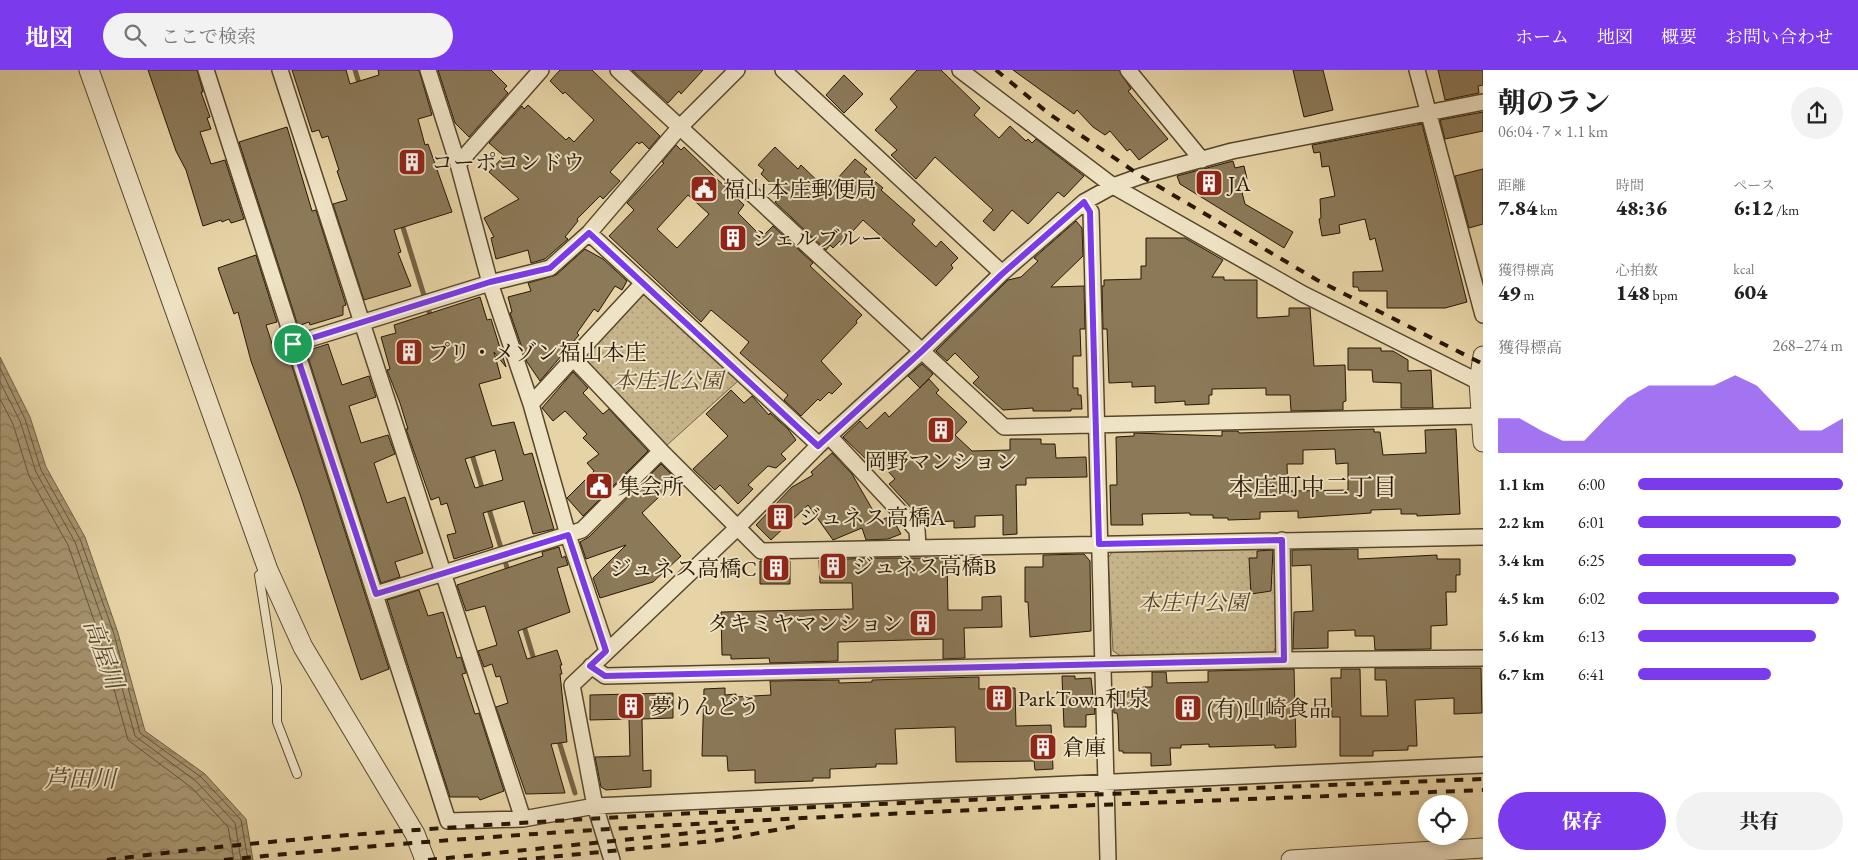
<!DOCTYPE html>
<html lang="ja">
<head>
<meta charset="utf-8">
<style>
  body { margin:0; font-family:"EB Garamond","Noto Serif JP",serif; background:#f2f2f2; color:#222; height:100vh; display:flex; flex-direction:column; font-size:19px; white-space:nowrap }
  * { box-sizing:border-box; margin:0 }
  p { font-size:16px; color:#767676 }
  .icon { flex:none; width:28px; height:28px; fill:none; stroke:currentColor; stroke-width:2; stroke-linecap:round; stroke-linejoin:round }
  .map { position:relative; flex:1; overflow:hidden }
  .side { display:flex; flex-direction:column; background:#fff; width:375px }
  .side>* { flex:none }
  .tools { position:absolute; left:1418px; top:725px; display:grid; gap:10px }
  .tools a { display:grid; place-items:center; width:50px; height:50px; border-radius:50%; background:#fff; box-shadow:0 2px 8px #0003; font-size:25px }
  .pin { position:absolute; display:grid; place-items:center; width:42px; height:42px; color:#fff; margin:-21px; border:2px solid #fff; border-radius:50%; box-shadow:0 1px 5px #0007 }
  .round { display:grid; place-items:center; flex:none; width:52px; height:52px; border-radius:26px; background:#f2f2f2 }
  .overview { display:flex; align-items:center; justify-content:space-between; height:85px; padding:0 15px }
  h1 { font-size:28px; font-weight:800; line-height:38px }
  .metrics { display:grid; grid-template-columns:repeat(3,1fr); gap:8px; height:85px; padding:5px 15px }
  .metrics div { display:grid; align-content:center }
  .metrics b { font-size:21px; font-weight:800 }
  .metrics small { font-size:14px; font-weight:400 }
  .metrics p { font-size:14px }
  .chart { height:140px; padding:10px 15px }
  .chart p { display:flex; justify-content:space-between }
  .chart svg { width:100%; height:90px; margin-top:5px; fill:#7c3aed; opacity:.7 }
  .cta { display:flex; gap:10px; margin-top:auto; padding:10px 15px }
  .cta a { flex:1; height:58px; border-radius:30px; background:#7c3aed; color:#fff; font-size:20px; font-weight:800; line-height:58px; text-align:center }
  .cta a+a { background:#f2f2f2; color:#222 }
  ul { padding:0 15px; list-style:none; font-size:16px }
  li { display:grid; grid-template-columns:80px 60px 1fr; align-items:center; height:38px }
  li i { height:12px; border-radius:6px; background:#7c3aed }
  header { display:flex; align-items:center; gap:30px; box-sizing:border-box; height:70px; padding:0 25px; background:#7c3aed; color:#fff }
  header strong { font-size:24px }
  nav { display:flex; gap:28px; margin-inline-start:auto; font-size:18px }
  .search { width:350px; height:45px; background:#f2f2f2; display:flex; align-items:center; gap:12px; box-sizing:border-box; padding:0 18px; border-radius:28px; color:#767676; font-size:19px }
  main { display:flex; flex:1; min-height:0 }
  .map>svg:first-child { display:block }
  .park { fill:url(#park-dots); stroke:#766647 }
  .water { fill:url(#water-waves); stroke:#736244 }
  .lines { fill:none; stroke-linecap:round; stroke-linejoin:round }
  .shore { stroke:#66563a; stroke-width:1 }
  .stream { stroke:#736244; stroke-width:5 }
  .building { fill:#8b7958; stroke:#271704; fill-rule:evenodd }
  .service-casing { stroke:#57462c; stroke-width:10 }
  .minor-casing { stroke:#57462c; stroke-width:18 }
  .tertiary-casing { stroke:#57462c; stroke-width:21 }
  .service { stroke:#efe3c5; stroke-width:8 }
  .minor { stroke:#efe3c5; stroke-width:15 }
  .tertiary { stroke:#efe3c5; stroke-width:19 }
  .rail { stroke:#271704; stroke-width:4; stroke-dasharray:9 9; stroke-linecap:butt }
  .route-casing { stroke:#fff; stroke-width:10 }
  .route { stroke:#7c3aed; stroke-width:6 }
  .labels { text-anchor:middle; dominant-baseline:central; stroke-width:4; stroke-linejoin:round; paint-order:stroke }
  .poi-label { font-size:22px; fill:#271704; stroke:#efe3c5; text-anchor:start }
  .park-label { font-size:22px; font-style:italic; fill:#57462c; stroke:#efe3c5 }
  .neighbourhood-label { font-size:24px; fill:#271704; stroke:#efe3c5 }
  .water-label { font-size:24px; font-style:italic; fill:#5a492f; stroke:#efe3c5 }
</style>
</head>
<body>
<header>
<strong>地図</strong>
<div class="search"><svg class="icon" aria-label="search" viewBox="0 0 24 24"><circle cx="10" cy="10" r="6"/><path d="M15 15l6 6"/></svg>ここで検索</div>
<nav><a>ホーム</a><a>地図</a><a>概要</a><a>お問い合わせ</a></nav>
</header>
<main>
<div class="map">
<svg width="1483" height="790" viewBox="0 0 1483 790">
  <defs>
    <pattern id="park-dots" width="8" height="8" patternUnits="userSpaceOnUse" patternTransform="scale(1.25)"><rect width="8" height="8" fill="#c6b48a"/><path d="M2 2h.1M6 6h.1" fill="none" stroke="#aa9a75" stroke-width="1.8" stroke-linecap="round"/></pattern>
    <pattern id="water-waves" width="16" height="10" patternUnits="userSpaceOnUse" patternTransform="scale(1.25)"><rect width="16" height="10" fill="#a6946f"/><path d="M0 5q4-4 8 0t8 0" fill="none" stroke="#877859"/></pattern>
  </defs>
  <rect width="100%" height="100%" fill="#e7d4a6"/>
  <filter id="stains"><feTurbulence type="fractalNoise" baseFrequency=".004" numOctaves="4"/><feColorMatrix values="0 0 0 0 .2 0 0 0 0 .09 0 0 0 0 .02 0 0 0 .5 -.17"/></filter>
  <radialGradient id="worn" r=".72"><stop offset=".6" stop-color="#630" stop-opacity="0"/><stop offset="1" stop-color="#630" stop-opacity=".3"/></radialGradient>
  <!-- park -->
  <path class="park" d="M647 225 738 311 666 376 579 288 638 226Z
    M1275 479 1278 573 1272 584 1121 586 1113 581 1108 488 1113 481Z"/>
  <!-- water -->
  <path class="water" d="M0 287 30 347 46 397 85 467 118 563 145 661 205 704 246 749 253 790H0Z"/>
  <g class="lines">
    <!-- shore -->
    <path class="shore" d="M0 298 25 349 41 400 80 469 114 564 140 663 201 707 241 750 248 790
      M0 312 20 351 36 402 75 472 108 566 135 666 197 712 235 753 241 790
      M0 329 13 354 29 406 68 475 100 568 128 670 192 718 228 757 234 790"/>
    <!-- stream -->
    <path class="stream" d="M355 0 360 16
      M401 151 431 248
      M471 381 483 421
      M488 436 509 504
      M523 553 535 593
      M558 668 575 723"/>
  </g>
  <!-- building -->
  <path class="building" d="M148 0H197L203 22H201L210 47 207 48 211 59 200 62 211 94 225 90 244 149 231 153 229 149 222 152 221 150 203 156 186 100 176 81Z
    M292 0H346L350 14 379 5 378 0H419L432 45 418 49 425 75 428 74 452 142 394 160 401 182 398 183 411 216 364 230 333 134 347 130 337 101 339 100 328 66 322 68 319 60 312 62Z
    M438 0H491L507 16 504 19 508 23 469 67 455 53Z
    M560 0H592L660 66 649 79 642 72 639 74 637 72 610 102 620 111 603 129 600 126 577 149 578 151 565 167 568 169 545 189 531 193 528 180 496 189 491 168 494 167 484 148 519 129 489 102 504 86 489 73 522 36 524 39 528 35 566 70 569 67 574 72 594 50 565 22 563 24 550 11Z
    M632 0H703L681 24 679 21 668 33Z
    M917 0H941L980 38 974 45 999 68 1010 56 1026 71 1028 69 1032 73 1036 69 1084 106 1064 127 1058 122 1028 154 1012 140 994 161 983 151 993 140 935 87 916 109 891 85 897 80 875 60 897 37 890 29Z
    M1013 0H1119L1131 19 1128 21 1168 69 1139 90 1130 79 1127 81 1110 61 1105 65 1093 57 1077 40 1074 44Z
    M1293 0H1323L1333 40 1304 47Z
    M1438 0H1483V15L1478 16 1479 23 1445 30Z
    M844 5 863 24 844 43 826 25Z
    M1483 42V61L1445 69 1440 50Z
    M1422 54 1467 232 1445 238H1387V221H1359L1358 217H1353V202L1383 201 1375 168 1370 170 1365 149 1339 155 1340 163 1322 166 1319 149 1321 148 1320 129 1335 126 1329 96 1322 97 1320 82 1314 83 1312 75Z
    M287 57 312 141 316 140 346 235 343 236V245L310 255 309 252 298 256 239 72Z
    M676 75 681 80 684 77 744 135 738 143 762 167 773 156 813 193 810 196 862 245 856 251 857 253 821 291 842 314 832 324 829 322 820 331 818 329 801 346 784 330 788 325 740 283 749 272 711 240 701 252 609 166 634 140 627 133 664 93 662 92ZM688 125 709 144 677 178 657 159Z
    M775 77 798 99 801 95 827 120 855 89 867 99 864 102 883 118 881 120 915 150 912 154 936 177 941 171 958 188 951 195 953 198 936 216 863 150 842 173 840 171 833 178 830 175 826 180 775 132 783 125 761 104 764 100 758 95Z
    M1233 91 1235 98 1244 96 1247 109 1239 111 1245 134 1293 162 1284 178 1180 114 1177 106Z
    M1483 99V154L1469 158 1455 106Z
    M1076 151 1082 158 1083 186 1051 217 1084 216 1085 259H1080L1081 286H1073V318H1078V325H1081L1082 339H1071V341H1033V338L1003 340 973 313 979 307 955 283 947 291 936 281 1008 210 1021 207 1038 191 1034 188Z
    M1146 168H1185L1223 190 1212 207H1224V210H1257V248L1289 246V238H1310L1314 296 1345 295 1346 331 1343 332V340L1291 341 1290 325H1266V318L1212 319V325H1209V334L1185 335V331L1155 333V316L1132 317V312L1109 313 1107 259H1103L1102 216H1104V210L1141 209V196H1146Z
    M585 179 603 189 627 211 622 220 615 216 598 242 594 239 577 263 579 265 540 311 527 292 510 243 512 242 508 227 531 221 528 213 556 205Z
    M256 185 277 252 266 255 276 286 286 282 289 287 389 599 361 610 300 424 251 291 238 242 234 244 218 198Z
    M480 227 487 250 491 249 506 297 494 282 501 308 479 314 492 356 514 352 524 385 532 383 554 459 533 464 524 431 483 443 493 477 454 489 447 465 456 463 447 433 441 435 439 427 431 430 406 359H408L400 333 387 300 390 299 381 267 396 263 394 255ZM495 380 503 410 475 418 465 389Z
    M328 274 342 315 369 306 376 327 349 336 361 373 388 365 395 384 374 393 387 433 405 427 423 483 395 492 400 507 381 513 306 281Z
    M1348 278H1381V281H1393L1408 290V301L1431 300 1433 338H1401V313L1373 312 1372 300H1348Z
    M922 294 933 304 920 318 908 306Z
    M573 302 588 318 583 323 603 344 609 339 648 381 583 446 567 428 594 401 587 393 599 384 583 368 587 364 565 341 553 351 542 338Z
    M929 309 939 320 936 323 967 352 955 365 972 381 1010 380V369H1041V374H1055L1056 388 1086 387 1087 407 1026 408V415H1016L1017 464 1003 465V445L975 446V457L954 458V451L931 452 928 456 889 414 895 409 877 389 871 394 843 367 860 351 867 359 885 342 889 347Z
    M731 320 744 333 752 326 769 345 770 343 788 359 796 370 781 384 786 389 776 398 768 396 748 415 753 419 738 434 720 415 715 420 693 399 728 366 706 344Z
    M1374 359V362H1380L1383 385 1426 383 1425 360 1456 359 1460 444 1417 446V444H1401V439L1371 440V443L1298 448V441L1260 442V449L1228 450V448H1213V445H1190V443L1142 444 1143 455H1111L1110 415H1117L1116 367 1134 366V363L1222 366V361H1238L1239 363ZM1335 379 1336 394 1348 393V420L1288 421 1287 394H1303V380Z
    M832 383 852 404 879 451 891 446 901 464 888 469 866 470 862 458 833 470 808 435 771 470 756 455 792 417 813 405 811 402Z
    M661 394 677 410 642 443 681 486 653 512 600 528 593 508 626 475 586 489 580 472 589 467Z
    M559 477 562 488 565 486 568 495 557 498 570 542 518 561 527 589 557 580 562 595H560L562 604H560L567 672 551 674 565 723 526 724 496 637 508 633 500 606 496 607 492 594 484 597 478 581 497 575 485 536 466 541 457 515 543 486 542 482Z
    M1358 479V489L1437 485V489H1460V505H1456V522H1446L1447 555 1431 556V579L1375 580 1374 566H1355V560L1328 561V578L1293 579 1294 542 1313 541 1311 495 1292 496V480Z
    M1273 480 1271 521 1251 524 1249 488H1257V481Z
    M1084 484 1090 491 1091 561 1030 567 1028 532H1025V497H1043V485Z
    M874 488H947L948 540H982V527L1001 526 1002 557 964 558 965 588 943 589V569L838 572V591L770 593 769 588 731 589V585H722L721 542 853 539 852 513H820L819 490Z
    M760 491H790V514H760Z
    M419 520 428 546 443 542 457 588 461 587 466 603 462 604 475 644 479 643 504 721 480 730 478 727H450L387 530Z
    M1375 598H1481L1482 643 1454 644V628L1415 630 1417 676H1408V680L1373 681V686H1340V647H1332L1331 608H1341V599H1360L1361 646H1388L1386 610H1375Z
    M1294 599 1296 677 1275 678V675L1209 677V674L1181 675V678H1170L1171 695 1151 696V683H1123V681H1119L1118 650 1117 643H1114L1113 622H1143V617H1152V602H1166L1167 613 1208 612V601Z
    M1062 606H1075V609L1091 608 1095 644 1086 645V657H1064Z
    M979 607V619L1015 618 1016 656 1051 655 1053 699 1035 700 1034 691 956 692 955 657 895 659 897 694H876V697L830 699V708H813V711L755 713V700L728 701 727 686H702L704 619 725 618V625L736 624V627L771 625 770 611 839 610V613L872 612V610Z
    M673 623V648L642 649 643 701 651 700V717L606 720 601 717 595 687 630 686 629 649 590 650V625Z"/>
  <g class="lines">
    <defs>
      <path id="service" d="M268 500 259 505 277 617V652L297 704"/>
      <path id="minor" d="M206 0 448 751 523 749
        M280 0 523 749 595 736 1483 695
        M428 0 458 94 490 213 531 334 568 465 607 581
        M618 0 1004 357 1481 346
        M783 0 1002 203
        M960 0 1113 116 1303 224 1483 314
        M1128 0 1202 90
        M1417 0 1483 245
        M458 94 541 0
        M1084 132 1091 142 1108 790
        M589 163 819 375
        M293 274 490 213 550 198 589 163 679 58 737 0
        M573 288 661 381 761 481 1483 467
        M531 334 643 213
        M829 366 917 460 918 477
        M1282 470 1284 590
        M376 524 582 460 661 381
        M591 596 605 606 1284 590 1483 588
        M612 790 595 736 572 615 737 458 819 375 922 281 1002 203 1084 132 1113 116 1141 106 1232 81 1483 32"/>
      <path id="tertiary" d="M89 0 268 500 303 577 415 764 425 790
        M1483 286 1479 312 1483 372
        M1291 790 1483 778"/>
    </defs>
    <!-- service casing -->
    <use href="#service" class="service-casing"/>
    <!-- minor casing -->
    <use href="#minor" class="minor-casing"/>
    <!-- tertiary casing -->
    <use href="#tertiary" class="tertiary-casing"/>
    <!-- service -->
    <use href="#service" class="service"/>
    <!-- minor -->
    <use href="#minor" class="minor"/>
    <!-- tertiary -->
    <use href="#tertiary" class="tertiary"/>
    <!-- rail -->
    <path class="rail" d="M996 0 1048 43 1141 106 1317 210 1483 294
      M107 790C308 764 512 753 715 742 971 729 1227 719 1483 709
      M224 790C642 748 1063 737 1483 720
      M428 790 739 758
      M518 790 714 771 803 755"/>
  </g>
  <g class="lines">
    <defs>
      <path id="route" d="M1084 132 1090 142 1099 474 1282 470 1284 590 605 606 590 596 606 581 568 465 376 524 293 274 490 212 550 198 589 163 818 376 922 281 1002 204Z"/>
    </defs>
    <!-- route casing -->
    <use href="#route" class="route-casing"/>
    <!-- route -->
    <use href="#route" class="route"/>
  </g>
  <!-- icons -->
  <defs>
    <symbol id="building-square" viewBox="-11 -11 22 22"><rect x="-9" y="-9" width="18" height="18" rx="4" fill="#8f2418" stroke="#efe3c5"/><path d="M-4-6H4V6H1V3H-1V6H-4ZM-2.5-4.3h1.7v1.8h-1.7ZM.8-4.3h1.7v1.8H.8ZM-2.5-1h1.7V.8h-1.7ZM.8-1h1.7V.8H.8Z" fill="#fff"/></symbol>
    <symbol id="civic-square" viewBox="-11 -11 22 22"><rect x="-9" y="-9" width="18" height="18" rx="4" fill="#8f2418" stroke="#efe3c5"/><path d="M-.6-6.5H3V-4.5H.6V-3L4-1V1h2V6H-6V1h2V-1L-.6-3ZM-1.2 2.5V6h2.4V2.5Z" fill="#fff"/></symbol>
  </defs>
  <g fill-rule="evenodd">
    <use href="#building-square" x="396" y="76" width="32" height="32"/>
    <use href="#building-square" x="1193" y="97" width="32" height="32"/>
    <use href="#civic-square" x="688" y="103" width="32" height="32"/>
    <use href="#building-square" x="717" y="152" width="32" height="32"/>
    <use href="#building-square" x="393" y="266" width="32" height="32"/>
    <use href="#building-square" x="925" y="344" width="32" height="32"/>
    <use href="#civic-square" x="583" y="400" width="32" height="32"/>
    <use href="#building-square" x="764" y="431" width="32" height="32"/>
    <use href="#building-square" x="817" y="480" width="32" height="32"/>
    <use href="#building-square" x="760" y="482" width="32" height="32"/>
    <use href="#building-square" x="907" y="537" width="32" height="32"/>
    <use href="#building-square" x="983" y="612" width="32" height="32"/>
    <use href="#building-square" x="615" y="620" width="32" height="32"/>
    <use href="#building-square" x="1172" y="622" width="32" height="32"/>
    <use href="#building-square" x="1027" y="661" width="32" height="32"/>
  </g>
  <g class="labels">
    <!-- poi labels -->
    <g class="poi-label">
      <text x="431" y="92">コーポコンドウ</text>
      <text x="1228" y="113">JA</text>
      <text x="723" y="119">福山本庄郵便局</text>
      <text x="752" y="168">シェルブルー</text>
      <text x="428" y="282">プリ・メゾン福山本庄</text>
      <text x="941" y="391" text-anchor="middle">岡野マンション</text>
      <text x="618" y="416">集会所</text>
      <text x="799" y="447">ジュネス高橋A</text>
      <text x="852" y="496">ジュネス高橋B</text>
      <text x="757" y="498" text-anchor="end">ジュネス高橋C</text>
      <text x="904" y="553" text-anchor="end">タキミヤマンション</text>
      <text x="1018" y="628">ParkTown和泉</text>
      <text x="650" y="636">夢りんどう</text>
      <text x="1207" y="638">(有)山崎食品</text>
      <text x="1062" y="677">倉庫</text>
    </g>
    <!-- park labels -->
    <g class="park-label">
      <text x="668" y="310">本庄北公園</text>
      <text x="1193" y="532">本庄中公園</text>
    </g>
    <!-- neighbourhood labels -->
    <g class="neighbourhood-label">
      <text x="1313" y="416">本庄町中二丁目</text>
    </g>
    <!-- water labels -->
    <g class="water-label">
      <text transform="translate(104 584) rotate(70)">高屋川</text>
      <text x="80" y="708">芦田川</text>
    </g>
  </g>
  <rect width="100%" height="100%" filter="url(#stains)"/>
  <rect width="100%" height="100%" fill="url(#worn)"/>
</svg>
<div class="tools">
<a><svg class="icon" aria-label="locate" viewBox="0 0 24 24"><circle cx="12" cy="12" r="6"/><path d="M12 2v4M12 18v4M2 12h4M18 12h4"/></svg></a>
</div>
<div class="pin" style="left:293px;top:274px;background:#1e9e55"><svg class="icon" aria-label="arrive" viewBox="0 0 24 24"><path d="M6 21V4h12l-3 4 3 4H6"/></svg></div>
</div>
<section class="side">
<div class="overview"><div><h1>朝のラン</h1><p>06:04 · 7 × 1.1 km</p></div><a class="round"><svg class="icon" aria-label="share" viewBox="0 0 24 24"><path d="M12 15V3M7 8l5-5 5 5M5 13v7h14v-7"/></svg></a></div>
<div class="metrics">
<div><p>距離</p><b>7.84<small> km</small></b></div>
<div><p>時間</p><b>48:36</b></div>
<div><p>ペース</p><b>6:12<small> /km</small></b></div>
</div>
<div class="metrics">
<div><p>獲得標高</p><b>49<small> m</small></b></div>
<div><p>心拍数</p><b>148<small> bpm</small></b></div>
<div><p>kcal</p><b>604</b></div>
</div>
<div class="chart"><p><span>獲得標高</span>268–274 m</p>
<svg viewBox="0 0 160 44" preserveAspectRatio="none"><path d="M0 44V27L10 27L20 33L30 38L40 38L50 27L60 17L70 11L80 11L90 11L100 11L110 6L120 11L130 22L140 33L150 33L160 27V44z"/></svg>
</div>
<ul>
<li><b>1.1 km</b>6:00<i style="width:100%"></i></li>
<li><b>2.2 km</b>6:01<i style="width:99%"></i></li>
<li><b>3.4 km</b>6:25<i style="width:77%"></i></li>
<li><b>4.5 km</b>6:02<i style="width:98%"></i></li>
<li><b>5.6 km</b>6:13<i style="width:87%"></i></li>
<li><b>6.7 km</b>6:41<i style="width:65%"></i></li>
</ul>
<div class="cta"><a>保存</a><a>共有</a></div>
</section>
</main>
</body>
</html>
